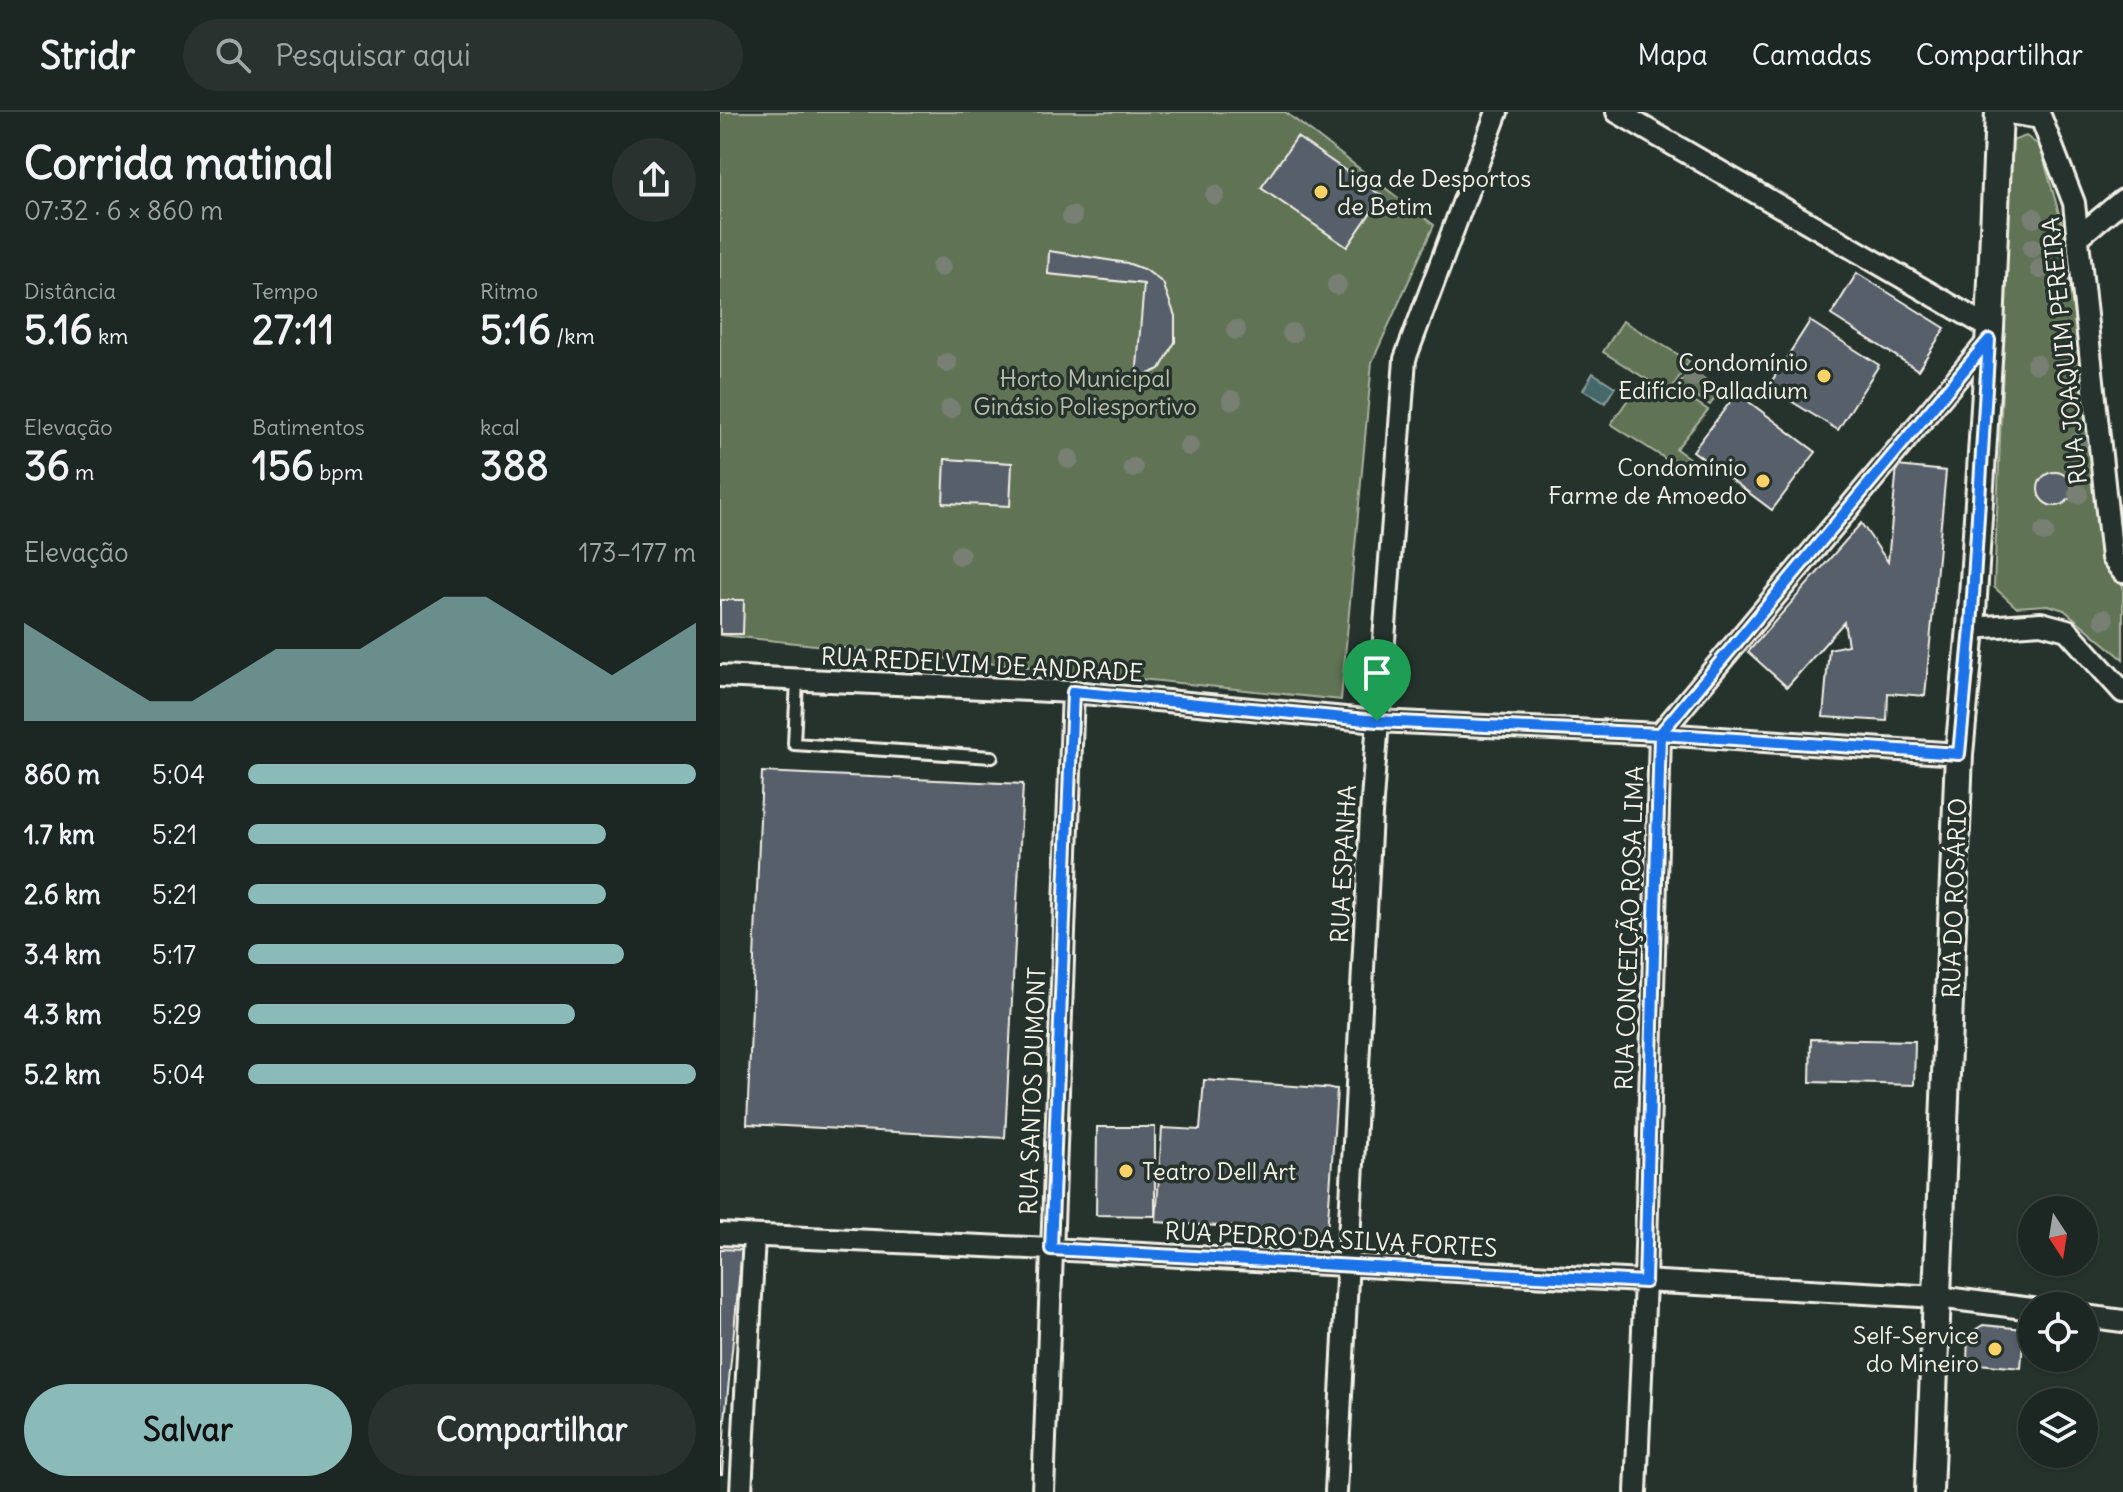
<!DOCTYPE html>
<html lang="pt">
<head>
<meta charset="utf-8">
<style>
  body { margin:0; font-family:Delius,sans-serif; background:#29322f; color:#f1f3f6; height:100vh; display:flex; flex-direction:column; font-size:30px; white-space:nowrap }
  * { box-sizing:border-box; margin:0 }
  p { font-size:26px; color:#a0a5a5 }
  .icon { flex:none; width:44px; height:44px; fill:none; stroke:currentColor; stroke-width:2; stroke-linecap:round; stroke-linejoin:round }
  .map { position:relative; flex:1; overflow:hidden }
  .side { display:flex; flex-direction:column; background:#1c2622; width:720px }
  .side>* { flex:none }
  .needle { width:52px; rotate:168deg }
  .tools { position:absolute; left:1298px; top:1084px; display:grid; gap:16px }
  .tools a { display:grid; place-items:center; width:80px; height:80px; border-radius:50%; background:#1c2622; box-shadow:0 2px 6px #0004,0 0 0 2px #3a4340; font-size:40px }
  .pin { position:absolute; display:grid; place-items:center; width:68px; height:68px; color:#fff; margin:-82px -34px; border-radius:50% 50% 50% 0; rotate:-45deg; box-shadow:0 0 8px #0007 }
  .pin .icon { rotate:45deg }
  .round { display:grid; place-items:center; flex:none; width:84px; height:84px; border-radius:42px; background:#29322f }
  .head { display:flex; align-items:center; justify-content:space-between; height:136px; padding:0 24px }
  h1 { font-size:44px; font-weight:700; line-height:60px }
  .stats { display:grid; grid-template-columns:repeat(3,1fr); gap:12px; height:136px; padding:8px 24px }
  .stats div { display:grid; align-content:center }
  .stats b { font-size:40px; font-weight:700 }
  .stats small { font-size:22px; font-weight:400 }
  .stats p { font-size:22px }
  .chart { height:224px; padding:16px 24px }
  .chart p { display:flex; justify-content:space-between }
  .chart svg { width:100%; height:144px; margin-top:8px; fill:#8bbbb9; opacity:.7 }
  .action { display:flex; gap:16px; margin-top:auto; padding:16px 24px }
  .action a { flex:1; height:92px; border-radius:48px; background:#8bbbb9; color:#111; font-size:32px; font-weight:700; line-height:92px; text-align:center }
  .action a+a { background:#29322f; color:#f1f3f6 }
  ul { padding:0 24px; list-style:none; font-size:26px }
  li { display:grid; grid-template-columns:128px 96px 1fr; align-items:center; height:60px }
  li i { height:20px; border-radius:10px; background:#8bbbb9 }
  header { display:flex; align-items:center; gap:48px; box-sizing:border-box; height:112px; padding:0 40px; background:#1c2622; border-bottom:2px solid #3a4340 }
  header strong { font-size:38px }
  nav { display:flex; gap:44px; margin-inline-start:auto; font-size:28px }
  .search { width:560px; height:72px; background:#29322f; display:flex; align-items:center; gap:20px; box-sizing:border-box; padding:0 28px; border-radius:44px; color:#a0a5a5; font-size:30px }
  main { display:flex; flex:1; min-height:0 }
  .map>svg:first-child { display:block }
  .green { fill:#617355; stroke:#aab29e; stroke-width:2 }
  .water { fill:#45696b; stroke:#8b9f9d; stroke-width:2 }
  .building { fill:#575e6b; stroke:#f4f1e8; stroke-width:2 }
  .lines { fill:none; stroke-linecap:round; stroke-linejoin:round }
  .service-casing { stroke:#f4f1e8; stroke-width:16 }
  .minor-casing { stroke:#f4f1e8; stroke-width:26 }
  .tertiary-casing { stroke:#f4f1e8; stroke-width:32 }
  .service { stroke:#26332d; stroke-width:10 }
  .minor { stroke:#26332d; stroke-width:20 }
  .tertiary { stroke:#26332d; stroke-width:26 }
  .tree { fill:#778073 }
  .route-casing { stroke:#fff; stroke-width:16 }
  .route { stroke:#1a73e8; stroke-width:10 }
  .poi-dot { fill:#ffd166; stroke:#26332d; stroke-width:3 }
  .labels { text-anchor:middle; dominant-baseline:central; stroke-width:7; stroke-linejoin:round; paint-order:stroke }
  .poi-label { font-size:24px; fill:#f4f1e8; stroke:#26332d; text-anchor:end }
  .street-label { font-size:24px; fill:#f4f1e8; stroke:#26332d }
  .park-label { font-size:24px; fill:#b9bfad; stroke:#26332d }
</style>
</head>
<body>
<header>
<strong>Stridr</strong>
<div class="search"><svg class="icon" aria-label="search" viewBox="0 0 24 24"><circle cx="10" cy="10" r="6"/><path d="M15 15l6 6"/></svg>Pesquisar aqui</div>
<nav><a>Mapa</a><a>Camadas</a><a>Compartilhar</a></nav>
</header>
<main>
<section class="side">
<div class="head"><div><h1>Corrida matinal</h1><p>07:32 · 6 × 860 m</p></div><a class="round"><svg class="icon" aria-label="share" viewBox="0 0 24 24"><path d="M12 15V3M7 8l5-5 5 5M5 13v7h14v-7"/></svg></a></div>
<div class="stats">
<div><p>Distância</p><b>5.16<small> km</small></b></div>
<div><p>Tempo</p><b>27:11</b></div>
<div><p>Ritmo</p><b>5:16<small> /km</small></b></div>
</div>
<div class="stats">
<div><p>Elevação</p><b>36<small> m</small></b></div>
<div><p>Batimentos</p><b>156<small> bpm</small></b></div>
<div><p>kcal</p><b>388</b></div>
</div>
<div class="chart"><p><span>Elevação</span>173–177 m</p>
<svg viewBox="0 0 160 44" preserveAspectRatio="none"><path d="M0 44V14L10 22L20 30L30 38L40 38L50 30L60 22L70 22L80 22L90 14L100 6L110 6L120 14L130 22L140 30L150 22L160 14V44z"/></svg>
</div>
<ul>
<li><b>860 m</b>5:04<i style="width:100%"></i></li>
<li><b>1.7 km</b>5:21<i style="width:80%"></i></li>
<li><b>2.6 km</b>5:21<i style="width:80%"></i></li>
<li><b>3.4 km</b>5:17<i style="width:84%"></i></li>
<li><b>4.3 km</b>5:29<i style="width:73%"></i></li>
<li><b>5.2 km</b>5:04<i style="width:100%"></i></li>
</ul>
<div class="action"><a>Salvar</a><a>Compartilhar</a></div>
</section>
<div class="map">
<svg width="1403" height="1380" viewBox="0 0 1403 1380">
  <rect width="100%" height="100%" fill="#26332d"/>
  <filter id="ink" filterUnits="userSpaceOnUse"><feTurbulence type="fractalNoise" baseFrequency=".0125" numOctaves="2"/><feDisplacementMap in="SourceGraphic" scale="16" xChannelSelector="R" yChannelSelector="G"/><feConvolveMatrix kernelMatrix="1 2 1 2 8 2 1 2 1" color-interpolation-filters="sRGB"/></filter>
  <g filter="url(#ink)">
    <!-- green -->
    <path class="green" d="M0 0H565L714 113 652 250 621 588 0 523Z
      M1306 24 1320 34 1342 112 1372 344 1403 467V547L1344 498 1328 493 1296 495 1274 475 1292 29Z
      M903 209 969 249 949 281 883 240Z
      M970 257 1001 278 990 293 971 281 953 282Z
      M918 273 944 290 968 285 988 298 956 337 969 346 963 358 891 312Z"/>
    <!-- water -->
    <path class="water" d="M873 261 895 275 885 291 863 278Z"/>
    <!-- building -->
    <path class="building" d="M577 25 662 84 627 135 541 76Z
      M329 139 407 151 426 158 443 171 455 204V230L440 257 416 267 424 172 328 162Z
      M1137 161 1225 216 1198 258 1111 203Z
      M1090 209 1159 253 1118 318 1048 275Z
      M1017 281 1096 340 1052 398 973 339Z
      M225 347 292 351 290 394 223 391Z
      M1177 354 1226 359 1205 584 1168 581 1167 609 1103 605 1109 537 1128 533 1124 510 1067 575 1028 540 1141 411 1168 450Z
      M1318 377a17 17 0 1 1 34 0a17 17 0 1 1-34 0Z
      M0 488H24L23 522H0Z
      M42 660 303 672 285 1026 27 1012Z
      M1091 927 1195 929 1194 973 1090 970Z
      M484 968 617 977 607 1121 436 1110 442 1016 480 1018Z
      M377 1015H435V1104L376 1103Z
      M0 1137 22 1138 5 1308 0 1307Z
      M1263 1213 1304 1217 1301 1256 1247 1251 1248 1222Z
      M0 1307 5 1308 2 1362H0Z"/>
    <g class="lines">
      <defs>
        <path id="service" d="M77 568 74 632 272 645"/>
        <path id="minor" d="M897 0 1270 216
          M1283 0 1321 6 1354 91 1392 446 1403 460
          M1357 126 1403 88
          M1251 516 1321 511 1347 518 1403 580
          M0 564 353 580 657 609 940 622 1239 642
          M0 1122 331 1137 1218 1185 1312 1197
          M1364 1204 1403 1209
          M21 1380 34 1124
          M323 1380 353 580
          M616 1380 651 702 685 247 777 0
          M916 1380 925 1170 940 622 1269 228"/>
        <path id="tertiary" d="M1209 1380 1239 642 1251 516 1270 216 1279 0"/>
      </defs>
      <!-- service casing -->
      <use href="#service" class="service-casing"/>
      <!-- minor casing -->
      <use href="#minor" class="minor-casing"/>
      <!-- tertiary casing -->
      <use href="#tertiary" class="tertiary-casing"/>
      <!-- service -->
      <use href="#service" class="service"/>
      <!-- minor -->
      <use href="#minor" class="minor"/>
      <!-- tertiary -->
      <use href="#tertiary" class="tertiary"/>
    </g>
    <!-- trees -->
    <g class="tree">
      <circle cx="495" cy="83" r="10"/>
      <circle cx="352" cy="104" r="10"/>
      <circle cx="1314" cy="106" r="10"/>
      <circle cx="1312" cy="136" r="10"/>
      <circle cx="221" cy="155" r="10"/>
      <circle cx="1320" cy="157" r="10"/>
      <circle cx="617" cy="173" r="10"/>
      <circle cx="516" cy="218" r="10"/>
      <circle cx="572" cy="221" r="10"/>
      <circle cx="227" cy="251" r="10"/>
      <circle cx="1316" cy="252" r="10"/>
      <circle cx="973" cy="265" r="10"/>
      <circle cx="512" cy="288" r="10"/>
      <circle cx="230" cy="297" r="10"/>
      <circle cx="1358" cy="330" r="10"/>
      <circle cx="469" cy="334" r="10"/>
      <circle cx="349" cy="347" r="10"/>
      <circle cx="413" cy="356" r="10"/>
      <circle cx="1358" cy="382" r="10"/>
      <circle cx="1324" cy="420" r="10"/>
      <circle cx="240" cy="443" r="10"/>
      <circle cx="1384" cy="507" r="10"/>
    </g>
  </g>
  <g class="lines" filter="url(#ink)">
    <defs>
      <path id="route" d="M657 609 353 580 331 1137 925 1170 940 622 1239 642 1251 516 1269 228 940 622 657 609"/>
    </defs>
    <!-- route casing -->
    <use href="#route" class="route-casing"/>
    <!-- route -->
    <use href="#route" class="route"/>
  </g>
  <!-- markers -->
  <g class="poi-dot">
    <circle cx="601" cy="80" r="8"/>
    <circle cx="1104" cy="264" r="8"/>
    <circle cx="1043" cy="369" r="8"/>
    <circle cx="406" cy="1059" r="8"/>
    <circle cx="1275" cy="1237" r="8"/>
  </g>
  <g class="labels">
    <!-- poi labels -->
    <g class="poi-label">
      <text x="617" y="66" text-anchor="start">Liga de Desportos<tspan x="617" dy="28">de Betim</tspan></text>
      <text x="1088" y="250">Condomínio<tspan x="1088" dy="28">Edifício Palladium</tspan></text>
      <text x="1027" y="355">Condomínio<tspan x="1027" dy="28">Farme de Amoedo</tspan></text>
      <text x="422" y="1059" text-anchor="start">Teatro Dell Art</text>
      <text x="1259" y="1223">Self-Service<tspan x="1259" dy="28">do Mineiro</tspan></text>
    </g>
    <!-- street labels -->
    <g class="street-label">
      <text transform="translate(1344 239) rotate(-96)">RUA JOAQUIM PEREIRA</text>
      <text transform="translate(262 552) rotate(3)">RUA REDELVIM DE ANDRADE</text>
      <text transform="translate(623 752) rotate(-87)">RUA ESPANHA</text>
      <text transform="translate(1234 786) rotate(-88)">RUA DO ROSÁRIO</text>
      <text transform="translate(909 816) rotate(-88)">RUA CONCEIÇÃO ROSA LIMA</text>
      <text transform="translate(312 979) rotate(-88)">RUA SANTOS DUMONT</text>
      <text transform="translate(611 1127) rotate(3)">RUA PEDRO DA SILVA FORTES</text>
    </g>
    <!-- park labels -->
    <g class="park-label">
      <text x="365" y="266">Horto Municipal<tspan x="365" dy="28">Ginásio Poliesportivo</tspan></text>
    </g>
  </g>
</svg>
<div class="tools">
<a><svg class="needle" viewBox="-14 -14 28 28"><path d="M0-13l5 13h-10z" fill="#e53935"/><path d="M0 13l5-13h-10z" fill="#a0a5a5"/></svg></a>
<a><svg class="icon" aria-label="locate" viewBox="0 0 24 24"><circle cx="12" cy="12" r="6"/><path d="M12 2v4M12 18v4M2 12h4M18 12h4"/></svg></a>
<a><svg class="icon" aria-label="layers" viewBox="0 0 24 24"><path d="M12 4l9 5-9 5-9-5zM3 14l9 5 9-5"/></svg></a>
</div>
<div class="pin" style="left:657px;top:609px;background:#1e9e55"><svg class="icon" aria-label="arrive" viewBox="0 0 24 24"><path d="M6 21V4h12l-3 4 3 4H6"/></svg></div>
</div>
</main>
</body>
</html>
